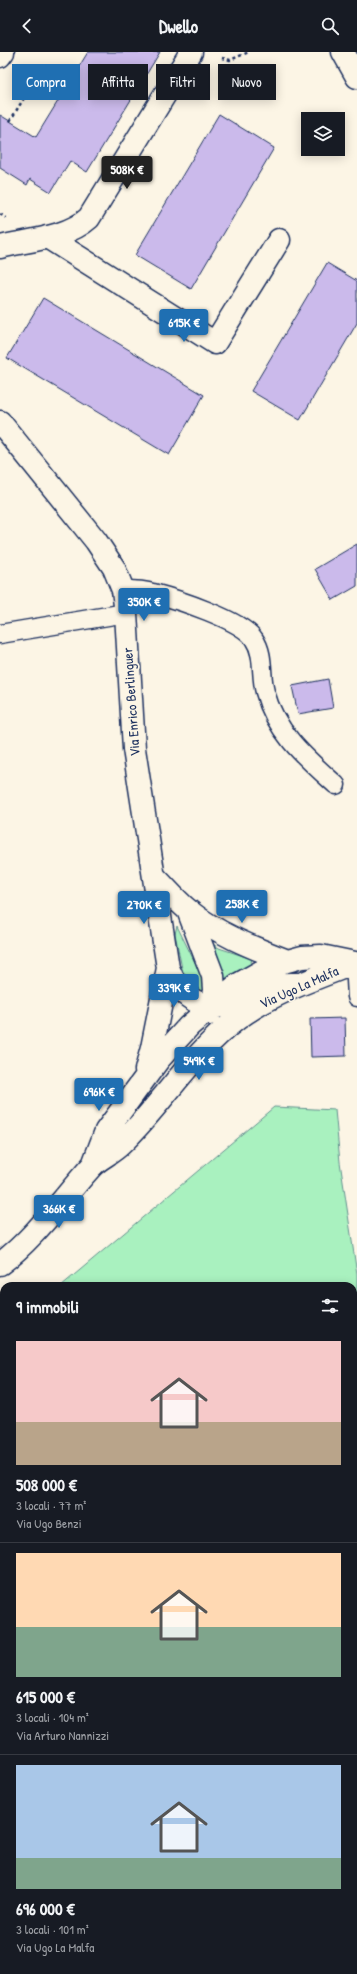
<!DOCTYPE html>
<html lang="it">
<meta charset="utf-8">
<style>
:root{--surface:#171b24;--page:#20242c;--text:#f1f3f6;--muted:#9ea1a6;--line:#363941;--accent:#1f6fb2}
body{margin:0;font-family:"Patrick Hand",sans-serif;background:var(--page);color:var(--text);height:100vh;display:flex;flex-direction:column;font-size:15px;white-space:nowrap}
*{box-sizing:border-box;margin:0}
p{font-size:13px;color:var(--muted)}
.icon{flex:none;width:22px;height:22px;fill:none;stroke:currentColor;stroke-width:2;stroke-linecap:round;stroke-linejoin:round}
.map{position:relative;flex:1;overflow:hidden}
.sheet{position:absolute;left:0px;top:1230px;width:357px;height:692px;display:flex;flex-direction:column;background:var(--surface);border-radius:12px 12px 0 0;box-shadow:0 2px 10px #0003}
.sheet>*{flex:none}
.guide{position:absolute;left:12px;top:12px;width:333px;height:36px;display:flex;gap:8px}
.controls{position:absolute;left:301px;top:60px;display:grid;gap:8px}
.controls a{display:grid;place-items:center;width:44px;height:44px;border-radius:0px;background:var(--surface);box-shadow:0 2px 10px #0003;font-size:20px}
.price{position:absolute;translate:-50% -34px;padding:0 9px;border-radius:4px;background:var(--accent);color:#fff;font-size:13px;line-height:26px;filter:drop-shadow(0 1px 2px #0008)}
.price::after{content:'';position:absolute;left:50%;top:24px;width:12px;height:9px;margin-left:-6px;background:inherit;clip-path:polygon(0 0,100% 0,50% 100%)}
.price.active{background:#222;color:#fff}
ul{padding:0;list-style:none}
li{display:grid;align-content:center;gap:8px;height:212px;padding:0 16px}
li+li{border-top:1px solid var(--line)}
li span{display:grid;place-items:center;height:124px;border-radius:0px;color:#555}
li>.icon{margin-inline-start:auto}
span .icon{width:72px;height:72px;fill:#fffc;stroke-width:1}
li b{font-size:17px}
h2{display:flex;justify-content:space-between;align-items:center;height:48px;padding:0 16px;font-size:17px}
.chip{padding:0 14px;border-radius:0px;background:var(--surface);box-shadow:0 2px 10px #0003;font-size:14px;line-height:36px}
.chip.active{background:var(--accent);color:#fff}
header{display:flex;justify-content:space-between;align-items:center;height:52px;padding:0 16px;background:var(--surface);font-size:18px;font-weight:800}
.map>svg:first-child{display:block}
</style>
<header><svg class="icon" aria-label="back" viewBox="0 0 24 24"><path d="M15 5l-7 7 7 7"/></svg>Dwello<svg class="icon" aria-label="search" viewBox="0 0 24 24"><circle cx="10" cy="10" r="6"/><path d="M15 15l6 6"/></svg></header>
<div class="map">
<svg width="357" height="1922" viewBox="0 0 357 1922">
<rect width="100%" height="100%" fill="#fcf5e5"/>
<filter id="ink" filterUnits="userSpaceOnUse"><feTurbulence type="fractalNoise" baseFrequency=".025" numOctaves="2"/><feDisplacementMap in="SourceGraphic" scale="8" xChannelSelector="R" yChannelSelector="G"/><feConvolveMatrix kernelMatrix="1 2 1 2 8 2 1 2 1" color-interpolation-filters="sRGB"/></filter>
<g filter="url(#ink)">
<path fill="#a9f1bf" stroke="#62908e" d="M177,874L202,925L204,945L184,926L175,882Z
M208,889L219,896L252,907L250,913L226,930Z
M274,1055L335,1058L340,1110L357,1222V1348L353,1349V1234H61Z
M4,1270V1746L0,1744V1271Z"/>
<path fill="#cbbaeb" stroke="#1b2f5e" d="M88,0H160L87,120L70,109L51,140L30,127L27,133L0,116V63L36,85Z
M219,62L274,96L191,237L135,203Z
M327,211L357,229V271L300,368L251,339Z
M43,246L204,343L169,403L7,306Z
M357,492V534L333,548L315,517Z
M328,627L333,656L298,662L292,634Z
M345,966L346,1004L311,1005L310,967Z"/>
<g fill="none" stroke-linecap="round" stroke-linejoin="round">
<defs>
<path id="service" d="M123,538C133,538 143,538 153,541C176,547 242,568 254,587C265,603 260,623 265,640C276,681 306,706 336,733
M0,582L126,561
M355,911L357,945"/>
<path id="minor" d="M0,4L3,0
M47,185L215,291L279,188
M0,195C29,188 67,186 89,166L191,0"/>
<path id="tertiary" d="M0,370L96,489L114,516L123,538L126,561L134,697L168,916C179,944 202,961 234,952C247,948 257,939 270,934C279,931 291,932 301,932
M155,825C166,836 176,848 188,858C216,881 251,895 285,908
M188,858L213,924L214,938L210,962
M146,1018L152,996L168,916
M93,1113L106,1079L159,1007L189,974L237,933L273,913L302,905L321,904L355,911
M0,1212C35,1186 62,1147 91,1115C99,1106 111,1102 120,1093C161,1054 191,1002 237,967C272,941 314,927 355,911"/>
<path id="secondary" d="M343,0L357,25"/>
</defs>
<use href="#service" stroke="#1b2f5e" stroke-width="21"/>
<use href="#minor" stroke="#1b2f5e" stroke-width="25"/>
<use href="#tertiary" stroke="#1b2f5e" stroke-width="25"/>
<use href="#secondary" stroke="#1b2f5e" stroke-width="25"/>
<path stroke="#1b2f5e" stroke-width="2.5" stroke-dasharray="3 3" stroke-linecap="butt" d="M222,6L230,8L249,0
M10,69L24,46
M0,162L6,166"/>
<use href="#service" stroke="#fcf5e5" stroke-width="18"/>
<use href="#minor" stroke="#fcf5e5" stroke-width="22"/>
<use href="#tertiary" stroke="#fcf5e5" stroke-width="22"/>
<use href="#secondary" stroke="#fcf5e5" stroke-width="22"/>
</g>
</g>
<g text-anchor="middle" stroke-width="3.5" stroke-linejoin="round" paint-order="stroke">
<g font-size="14" fill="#1b2f5e" stroke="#fcf5e5">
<text transform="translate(131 650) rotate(-94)" y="5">Via Enrico Berlinguer</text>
<text transform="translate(299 935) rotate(-24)" y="5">Via Ugo La Malfa</text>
</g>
</g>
</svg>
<div class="controls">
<a><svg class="icon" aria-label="layers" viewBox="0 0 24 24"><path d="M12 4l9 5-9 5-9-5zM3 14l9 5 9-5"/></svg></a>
</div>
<b class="price active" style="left:127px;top:138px">508K €</b>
<b class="price" style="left:184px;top:291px">615K €</b>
<b class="price" style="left:144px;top:570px">350K €</b>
<b class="price" style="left:242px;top:872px">258K €</b>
<b class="price" style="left:144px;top:873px">270K €</b>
<b class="price" style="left:174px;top:956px">339K €</b>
<b class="price" style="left:199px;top:1029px">549K €</b>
<b class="price" style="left:99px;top:1060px">696K €</b>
<b class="price" style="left:59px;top:1177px">366K €</b>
<div class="guide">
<a class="chip active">Compra</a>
<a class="chip">Affitta</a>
<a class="chip">Filtri</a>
<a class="chip">Nuovo</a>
</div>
<section class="sheet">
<h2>9 immobili<svg class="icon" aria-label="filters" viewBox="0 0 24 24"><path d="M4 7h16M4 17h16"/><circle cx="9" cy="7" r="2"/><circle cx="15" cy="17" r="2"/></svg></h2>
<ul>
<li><span style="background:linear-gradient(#f6c9c9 65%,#b9a48a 0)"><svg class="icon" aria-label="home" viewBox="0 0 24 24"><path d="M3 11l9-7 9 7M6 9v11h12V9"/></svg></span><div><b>508 000 €</b><p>3 locali · 77 m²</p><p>Via Ugo Benzi</p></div></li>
<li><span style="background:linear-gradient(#ffd9b3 60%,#7fa58c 0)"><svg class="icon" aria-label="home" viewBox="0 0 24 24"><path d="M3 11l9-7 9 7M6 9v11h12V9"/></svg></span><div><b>615 000 €</b><p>3 locali · 104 m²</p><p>Via Arturo Nannizzi</p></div></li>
<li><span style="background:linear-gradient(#a9c7e8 75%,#7fa58c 0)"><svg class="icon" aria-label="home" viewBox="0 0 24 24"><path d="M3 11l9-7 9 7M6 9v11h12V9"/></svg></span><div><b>696 000 €</b><p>3 locali · 101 m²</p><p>Via Ugo La Malfa</p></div></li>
</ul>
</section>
</div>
